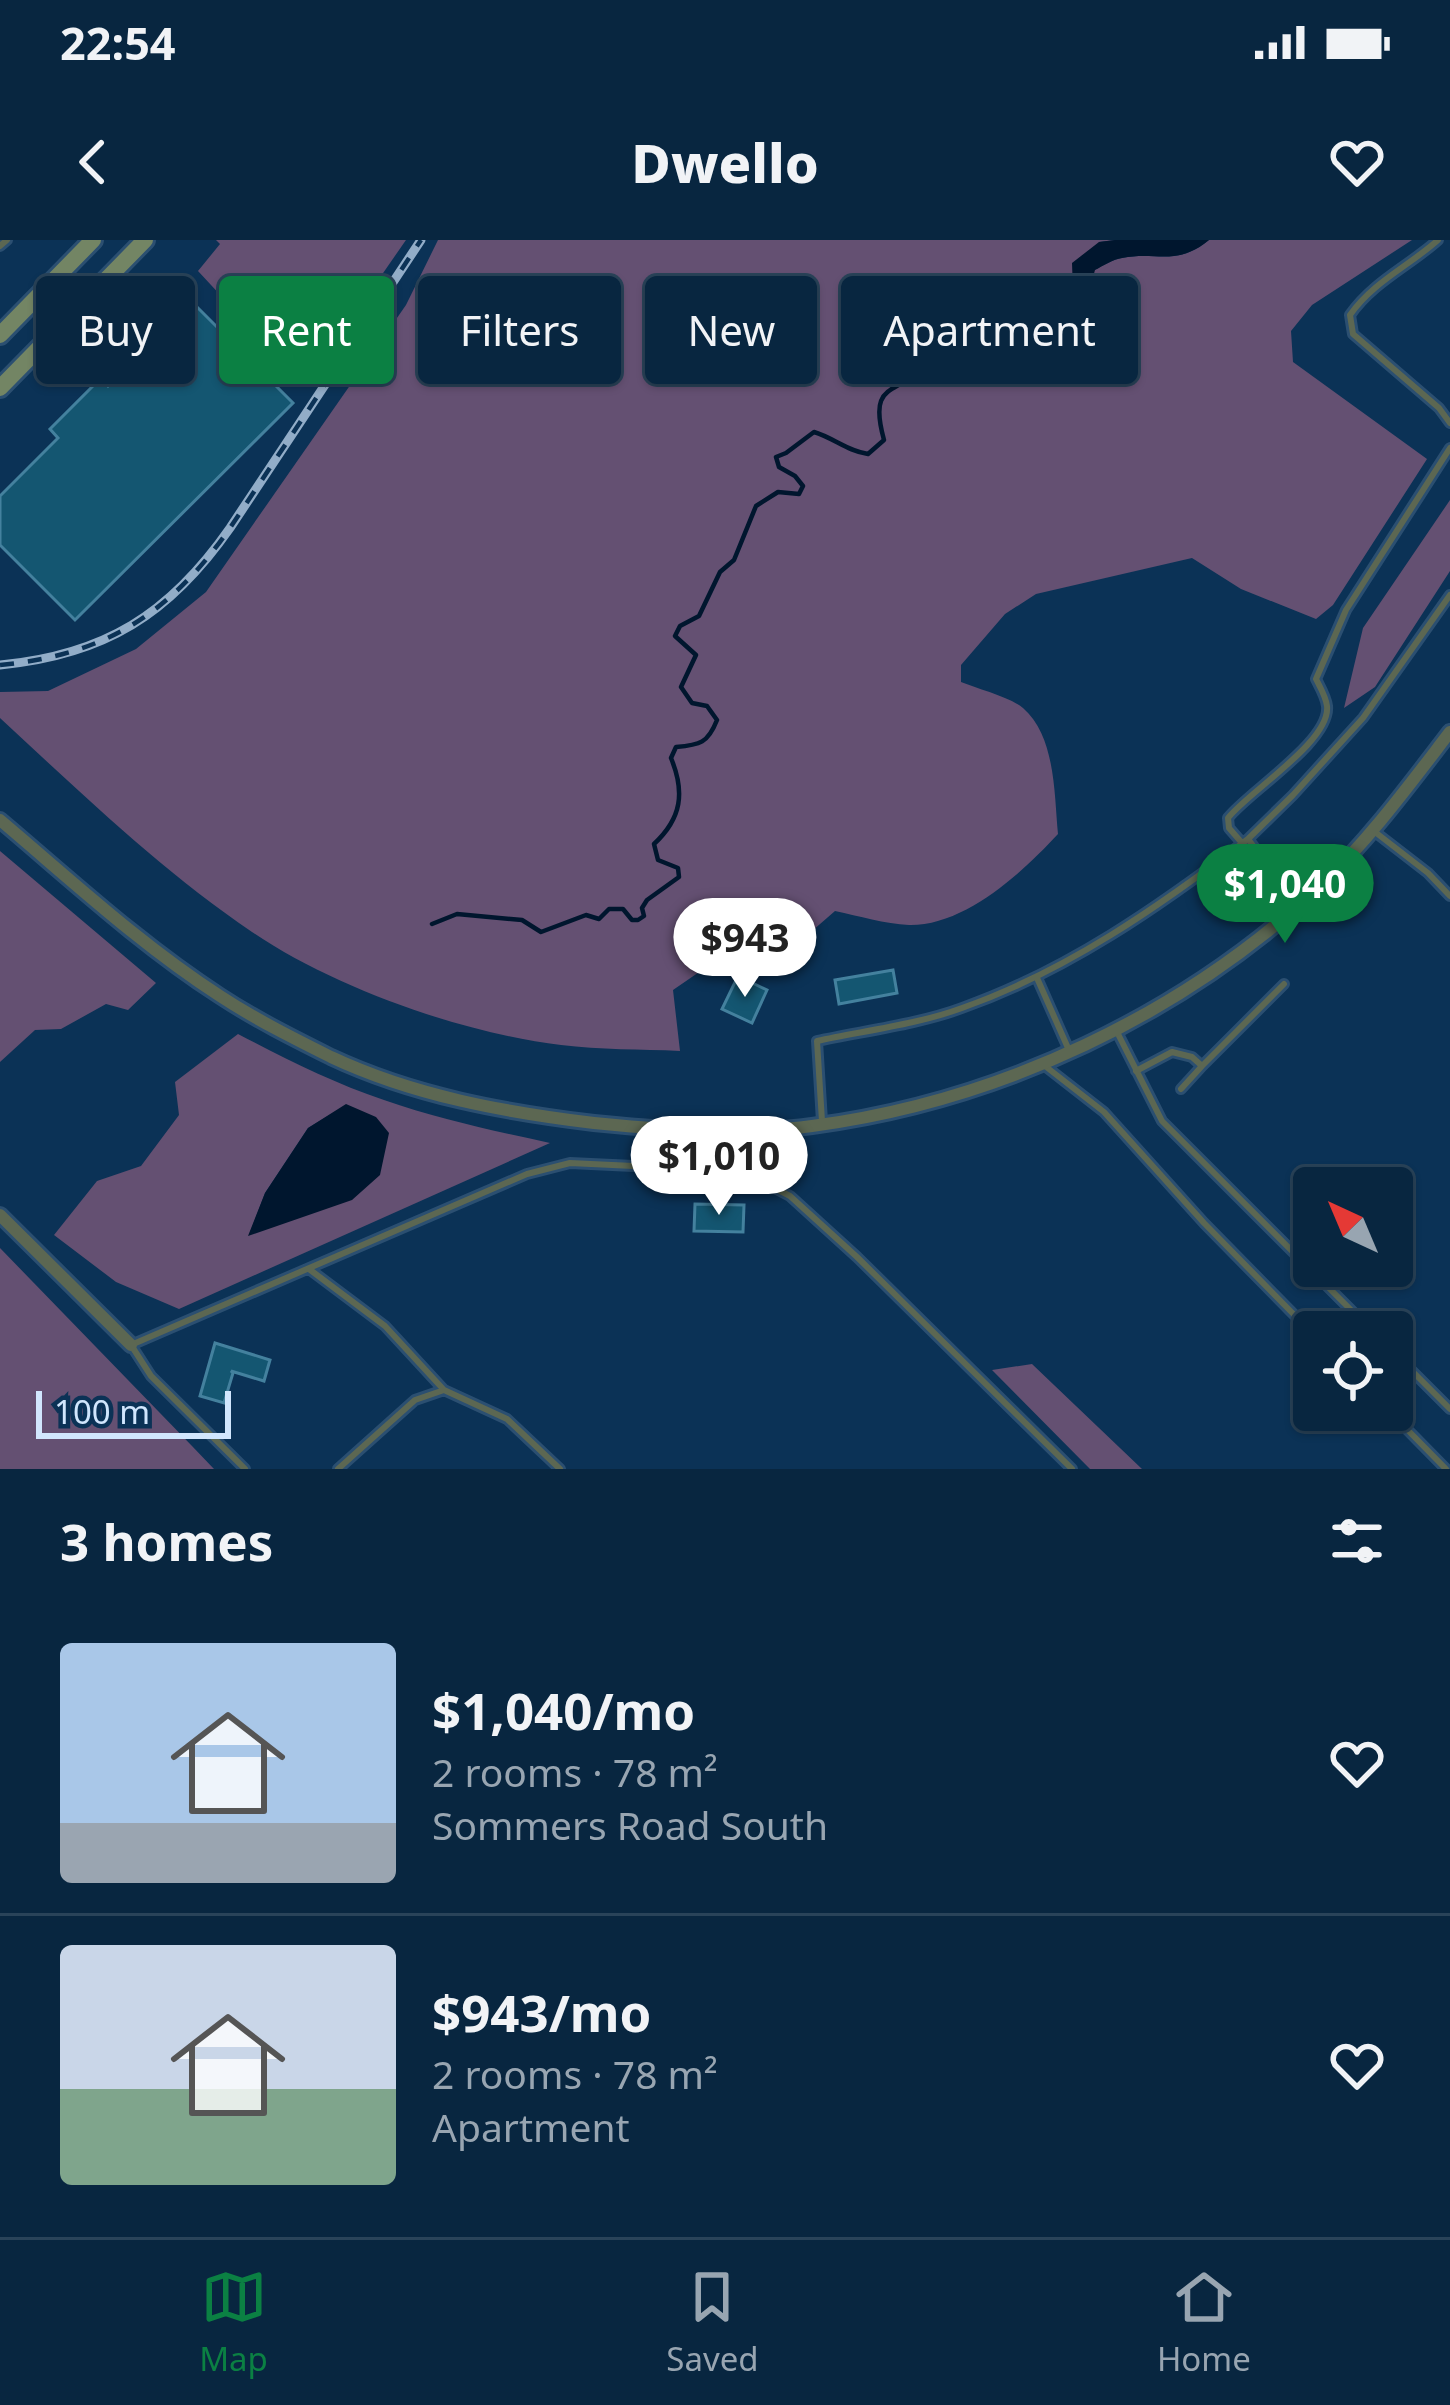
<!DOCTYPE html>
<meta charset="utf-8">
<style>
:root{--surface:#082640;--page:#112e47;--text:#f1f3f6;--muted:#98a5b1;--line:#294359;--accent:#0b8043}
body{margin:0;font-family:"Noto Sans",sans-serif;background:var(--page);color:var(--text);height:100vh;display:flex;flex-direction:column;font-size:45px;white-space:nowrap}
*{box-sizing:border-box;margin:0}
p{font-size:39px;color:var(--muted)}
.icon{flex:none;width:66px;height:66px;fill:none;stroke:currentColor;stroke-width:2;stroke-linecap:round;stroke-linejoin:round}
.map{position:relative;height:1229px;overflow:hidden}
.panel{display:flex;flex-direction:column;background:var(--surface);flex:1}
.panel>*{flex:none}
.hud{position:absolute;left:36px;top:36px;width:1380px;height:108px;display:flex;gap:24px}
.needle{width:78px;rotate:316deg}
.buttons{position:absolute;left:1293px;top:927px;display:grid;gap:24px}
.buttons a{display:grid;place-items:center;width:120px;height:120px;border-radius:12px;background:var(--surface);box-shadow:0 3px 9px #0004,0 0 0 3px var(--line);font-size:60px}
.scale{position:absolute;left:36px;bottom:30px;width:195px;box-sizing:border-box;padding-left:12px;border:6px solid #d1e6fd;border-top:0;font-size:33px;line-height:42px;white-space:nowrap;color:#d1e6fd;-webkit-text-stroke:9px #0b3256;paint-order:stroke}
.price{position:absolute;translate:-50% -102px;padding:0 27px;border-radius:42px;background:#fff;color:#222;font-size:39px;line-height:78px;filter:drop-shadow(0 3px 6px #0008)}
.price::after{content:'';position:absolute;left:50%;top:72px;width:36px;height:27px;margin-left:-18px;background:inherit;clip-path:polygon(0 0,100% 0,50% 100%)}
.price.selected{background:var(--accent);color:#fff}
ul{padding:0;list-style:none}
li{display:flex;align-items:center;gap:36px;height:300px;padding:0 60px}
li+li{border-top:3px solid var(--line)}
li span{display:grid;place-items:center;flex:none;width:336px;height:240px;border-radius:12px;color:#555}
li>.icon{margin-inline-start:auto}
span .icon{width:144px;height:144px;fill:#fffc;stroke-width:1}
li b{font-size:51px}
h2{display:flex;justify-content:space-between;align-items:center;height:144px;padding:0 60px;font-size:51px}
.pill{padding:0 42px;border-radius:12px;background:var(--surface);box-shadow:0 3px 9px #0004,0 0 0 3px var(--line);font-size:42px;line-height:108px}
.pill.selected{background:var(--accent);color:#fff}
.status{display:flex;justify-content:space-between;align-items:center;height:84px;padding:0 60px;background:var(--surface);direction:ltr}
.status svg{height:33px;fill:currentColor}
header{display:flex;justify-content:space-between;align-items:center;height:156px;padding:0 60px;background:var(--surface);font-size:54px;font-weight:800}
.menu{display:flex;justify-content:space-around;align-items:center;height:168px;border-top:3px solid var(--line);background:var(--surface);font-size:33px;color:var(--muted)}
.menu a{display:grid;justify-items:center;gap:6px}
.menu .selected{color:var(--accent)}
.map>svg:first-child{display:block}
</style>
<div class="status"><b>22:54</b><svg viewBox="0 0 49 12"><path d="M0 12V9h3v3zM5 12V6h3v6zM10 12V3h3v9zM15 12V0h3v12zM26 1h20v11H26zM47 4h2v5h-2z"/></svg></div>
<header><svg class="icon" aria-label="back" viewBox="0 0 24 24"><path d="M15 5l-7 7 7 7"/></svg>Dwello<svg class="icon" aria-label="heart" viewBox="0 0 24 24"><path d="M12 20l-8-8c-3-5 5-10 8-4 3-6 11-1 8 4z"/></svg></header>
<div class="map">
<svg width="1450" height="1229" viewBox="0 0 1450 1229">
<rect width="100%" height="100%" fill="#0b3256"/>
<path fill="#645072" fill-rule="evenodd" d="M216,0H406L347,85L299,140L198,31L220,4Z
M438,0H1115L1099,2L1090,48L1094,30C1103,26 1113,19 1122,18C1157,11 1176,27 1209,0H1412L1312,65L1291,91L1293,122L1427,219L1333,365L1316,379L1241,349L1192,318L1036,354L1005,374L961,425V442C978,449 1010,457 1023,468C1056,497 1054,554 1058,594C1023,632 965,686 909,685C885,684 859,676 835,671L812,691L740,704L673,750L680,811C641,809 600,810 561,805C462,793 334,748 252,692C161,630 81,553 0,478V452L48,451L136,409L206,352L406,65Z
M1450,260V331L1375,447L1344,468L1363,388Z
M0,611L156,743L128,770L106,764L61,789L35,790L0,822Z
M238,794C286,819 333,843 384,860C439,879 494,891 550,903L179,1069L116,1042L54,995L97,941L141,926L179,875L175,842ZM346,865L249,995L265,953L308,888Z
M0,1008L192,1206L214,1229H0Z
M1032,1124L1142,1229H1090L992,1130Z"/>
<path fill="#00162e" d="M1115,0H1209C1176,27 1157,11 1122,18C1113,19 1103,26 1095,30L1090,48L1094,79H1074L1072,23L1099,2Z
M346,864L376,877L389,893L380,935L352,960L248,996L265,953L308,888Z"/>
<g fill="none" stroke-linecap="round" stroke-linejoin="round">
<path stroke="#00162e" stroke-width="4.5" d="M432,684L457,674L522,680L541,692L586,675L599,679L609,669H623L632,680H638L644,676L642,668L647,660L679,637L678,628L658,620L654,604C682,578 685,552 671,518L676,507C700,505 708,503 717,480L707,466L692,463L681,447L696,415L675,396L680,386L699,376L720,332L734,320L756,266L778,252L799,254L803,246L795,236L779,227L776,217L786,213L814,192C834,198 847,211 868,214L884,200C867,138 899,158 925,123L963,118L1001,75L995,52L1018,42L1062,64L1079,67"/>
</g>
<path fill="#145671" stroke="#44819e" stroke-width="3" d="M192,62L293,163L75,380L0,305V256L58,198L50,189L101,138L108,146Z
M893,730L897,753L839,764L835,740Z
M738,736L767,750L752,783L722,769Z
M695,964L744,965L743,992L694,991Z
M215,1103L270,1120L264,1141L231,1131L233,1133L224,1163L200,1156Z"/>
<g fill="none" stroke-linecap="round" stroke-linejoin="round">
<defs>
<path id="lane" d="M1438,0C1409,26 1373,42 1350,75L1353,94L1439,168L1450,183
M0,6L7,0
M1375,592L1428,633L1450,656
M1242,603L1229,588L1228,578C1248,552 1331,501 1327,466C1326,457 1320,447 1316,439L1346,370L1450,208
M1296,662L1248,599L1293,555L1363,478L1450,355
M1037,738L1068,808
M1117,792L1162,881L1373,1092
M1045,826L1104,872L1204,983L1314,1095
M1136,831L1172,812L1192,817L1202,826L1284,744
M1181,849L1202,826
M822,881L817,801C863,791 919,784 962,768C1067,731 1160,666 1248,599
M309,1029L385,1086L444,1150
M1392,1111L1450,1169
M1388,1170L1446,1229
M245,1229L151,1136L131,1105L527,934L570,923L718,930L744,933L765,943L790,956L857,1017L1072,1229
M338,1229L415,1160L444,1150L507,1179L560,1229"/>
<path id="street" d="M0,580C71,640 141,705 220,756C255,779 293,798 331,817C414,856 504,872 594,883C662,890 745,895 812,886C1000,861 1183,775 1321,645C1369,600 1410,544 1450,492
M0,975L131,1105"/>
<path id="secondary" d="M0,95L93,0
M0,148L145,0"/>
</defs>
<use href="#lane" stroke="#2b4f71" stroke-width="12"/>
<use href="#street" stroke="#2b4f71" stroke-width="18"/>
<use href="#secondary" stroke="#2b4f71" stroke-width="22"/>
<use href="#lane" stroke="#5c6752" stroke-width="6"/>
<use href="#street" stroke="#5c6752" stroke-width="12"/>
<use href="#secondary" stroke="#738564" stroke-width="16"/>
<defs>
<path id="rail" d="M0,425C105,415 170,374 230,288L421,0"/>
</defs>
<use href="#rail" stroke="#92adc8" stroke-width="9"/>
<use href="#rail" stroke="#0b3256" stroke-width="4.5" stroke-dasharray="14" stroke-linecap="butt"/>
</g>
</svg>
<div class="buttons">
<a><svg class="needle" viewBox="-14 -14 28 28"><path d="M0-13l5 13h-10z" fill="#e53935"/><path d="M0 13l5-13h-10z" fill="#98a5b1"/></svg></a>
<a><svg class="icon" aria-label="locate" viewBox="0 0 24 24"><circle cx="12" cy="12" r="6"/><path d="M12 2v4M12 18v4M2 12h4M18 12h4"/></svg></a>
</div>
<div class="scale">100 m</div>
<b class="price selected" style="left:1285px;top:706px">$1,040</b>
<b class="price" style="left:745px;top:760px">$943</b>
<b class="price" style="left:719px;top:978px">$1,010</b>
<div class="hud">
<a class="pill">Buy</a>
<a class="pill selected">Rent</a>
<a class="pill">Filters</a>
<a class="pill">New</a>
<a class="pill">Apartment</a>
</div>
</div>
<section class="panel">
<h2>3 homes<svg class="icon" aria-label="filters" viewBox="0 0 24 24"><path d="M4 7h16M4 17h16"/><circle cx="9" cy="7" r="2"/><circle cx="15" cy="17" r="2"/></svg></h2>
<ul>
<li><span style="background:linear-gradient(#a9c7e8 75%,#9aa5b1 0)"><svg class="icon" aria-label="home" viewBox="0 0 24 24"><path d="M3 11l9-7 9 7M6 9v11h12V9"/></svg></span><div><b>$1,040/mo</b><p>2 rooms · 78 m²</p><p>Sommers Road South</p></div><svg class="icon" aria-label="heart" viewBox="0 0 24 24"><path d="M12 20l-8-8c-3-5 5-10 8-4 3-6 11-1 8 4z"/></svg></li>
<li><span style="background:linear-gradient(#c9d6e8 60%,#7fa58c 0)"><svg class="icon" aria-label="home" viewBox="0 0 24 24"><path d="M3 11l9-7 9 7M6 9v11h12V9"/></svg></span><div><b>$943/mo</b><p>2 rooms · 78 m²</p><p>Apartment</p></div><svg class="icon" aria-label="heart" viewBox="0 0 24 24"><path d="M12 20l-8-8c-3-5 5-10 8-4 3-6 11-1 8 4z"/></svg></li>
</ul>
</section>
<nav class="menu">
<a class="selected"><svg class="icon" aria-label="map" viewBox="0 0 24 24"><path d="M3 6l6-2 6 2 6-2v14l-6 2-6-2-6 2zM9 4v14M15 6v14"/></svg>Map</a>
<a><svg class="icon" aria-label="saved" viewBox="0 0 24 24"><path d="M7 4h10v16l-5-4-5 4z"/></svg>Saved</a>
<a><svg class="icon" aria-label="home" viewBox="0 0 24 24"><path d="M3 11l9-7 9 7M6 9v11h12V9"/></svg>Home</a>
</nav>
